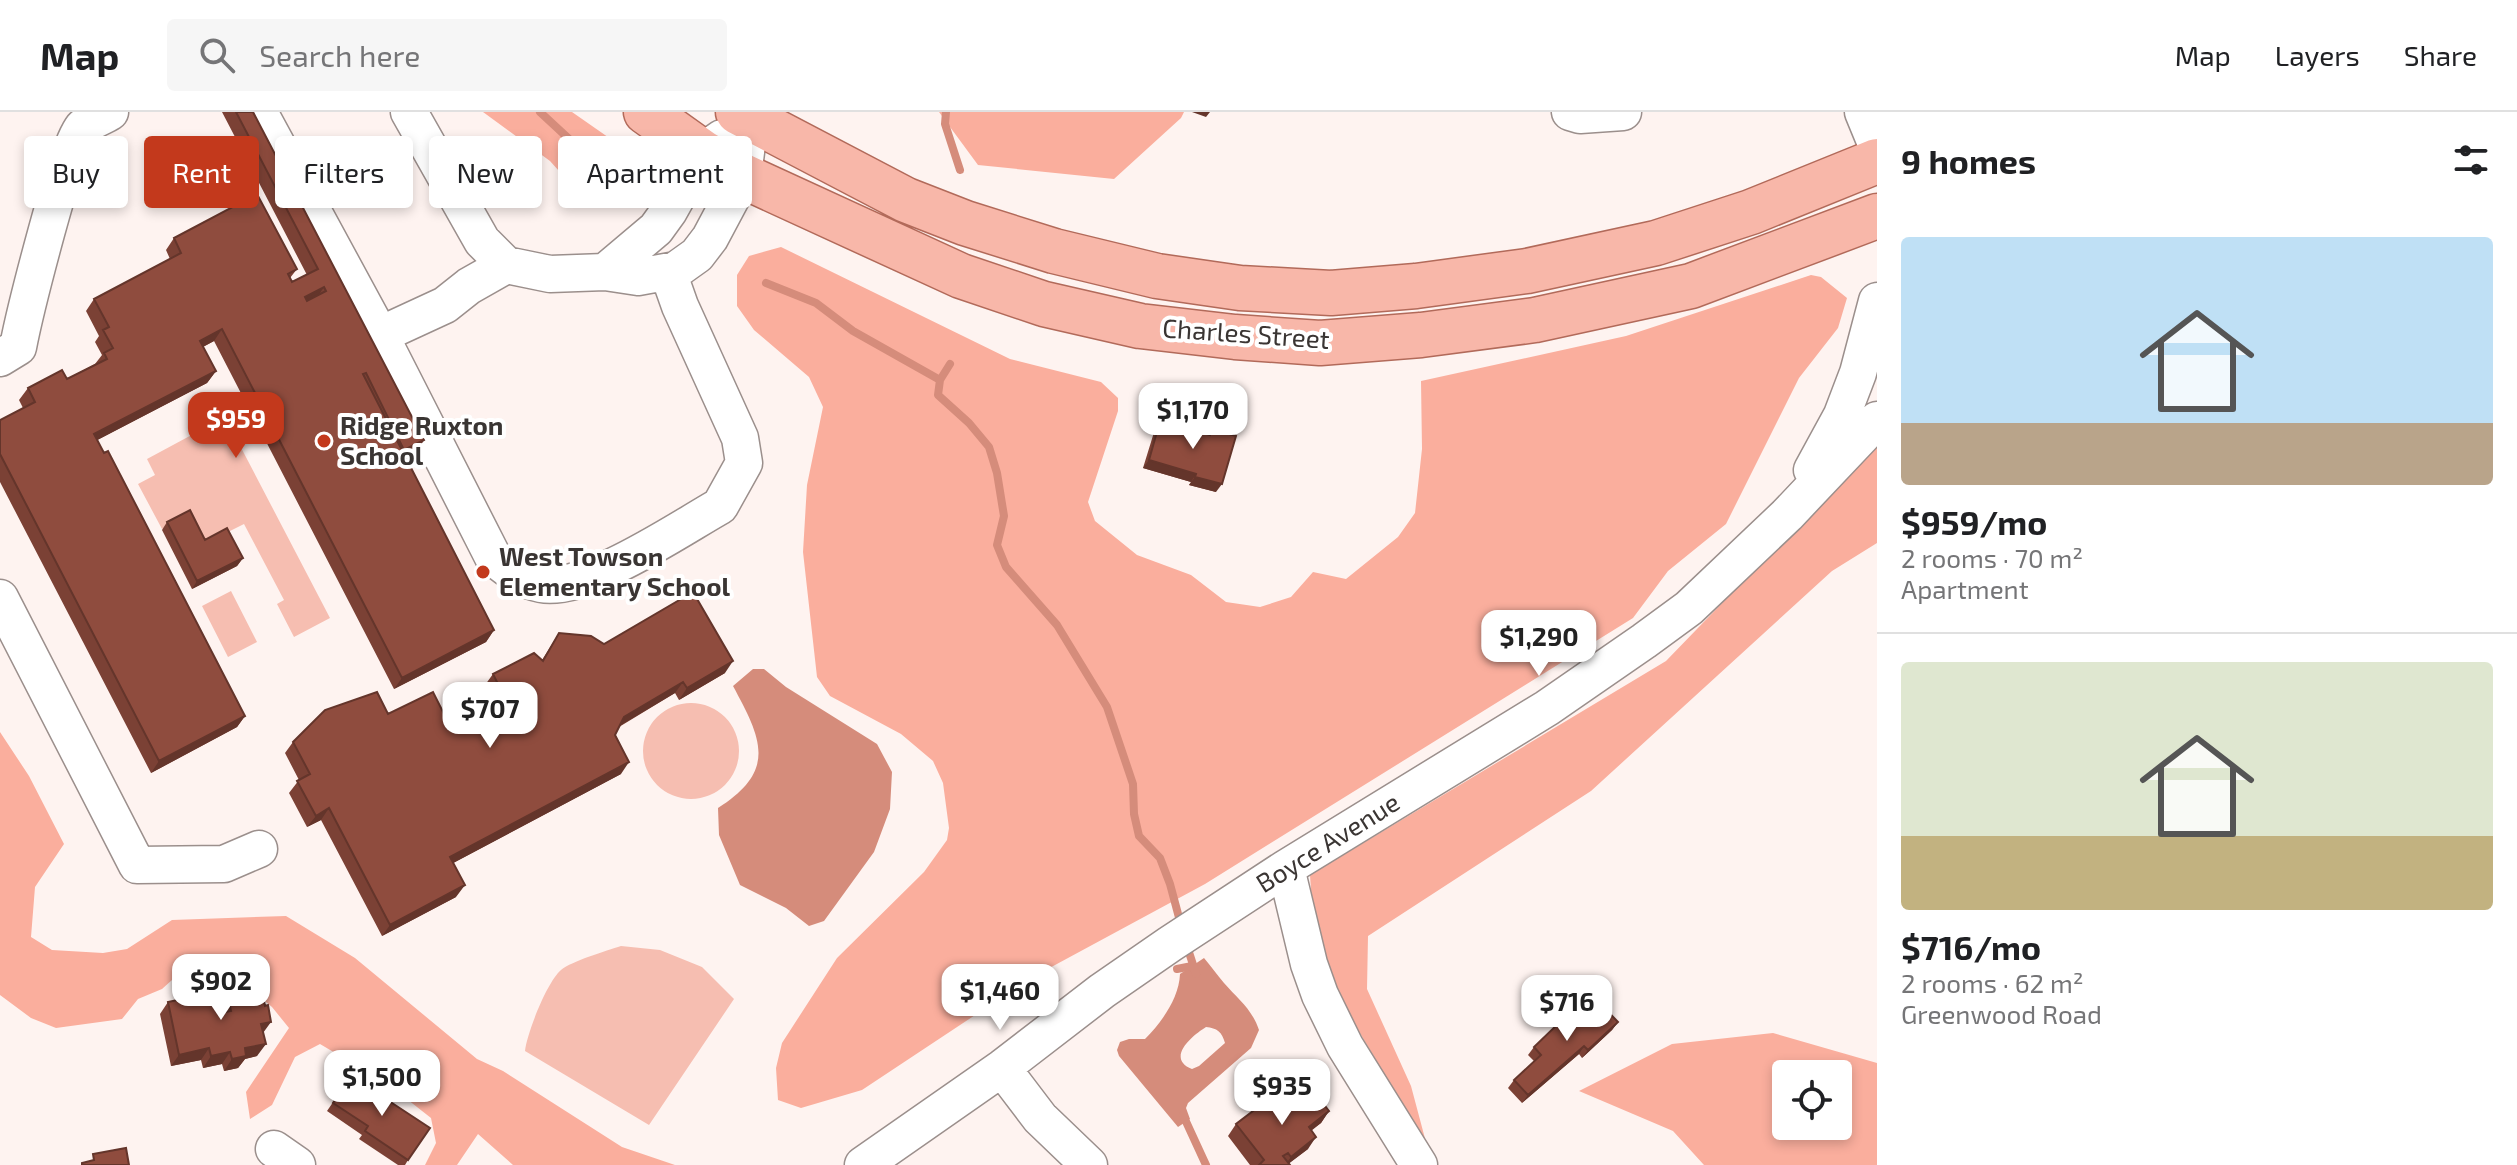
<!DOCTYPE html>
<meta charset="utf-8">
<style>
:root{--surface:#fff;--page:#f6f6f6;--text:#202124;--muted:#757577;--line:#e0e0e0;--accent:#c3391c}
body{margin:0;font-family:"Exo 2",sans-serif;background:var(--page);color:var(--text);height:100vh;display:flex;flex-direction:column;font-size:30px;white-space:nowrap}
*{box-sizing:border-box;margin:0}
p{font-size:26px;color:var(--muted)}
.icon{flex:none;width:44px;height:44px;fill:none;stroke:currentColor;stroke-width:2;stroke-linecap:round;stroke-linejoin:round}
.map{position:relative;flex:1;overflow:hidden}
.sheet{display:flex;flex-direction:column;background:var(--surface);width:640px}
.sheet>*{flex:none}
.hud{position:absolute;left:24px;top:24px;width:760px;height:72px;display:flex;gap:16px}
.controls{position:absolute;left:1772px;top:948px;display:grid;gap:16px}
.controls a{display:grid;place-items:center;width:80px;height:80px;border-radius:8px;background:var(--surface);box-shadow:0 4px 12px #0003;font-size:40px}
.price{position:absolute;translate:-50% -68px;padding:0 18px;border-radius:16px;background:#fff;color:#222;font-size:26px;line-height:52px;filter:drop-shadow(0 2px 4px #0008)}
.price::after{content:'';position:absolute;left:50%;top:48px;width:24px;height:18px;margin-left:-12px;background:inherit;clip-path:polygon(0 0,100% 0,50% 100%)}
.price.current{background:var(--accent);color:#fff}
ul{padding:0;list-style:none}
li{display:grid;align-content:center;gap:16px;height:424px;padding:0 24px}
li+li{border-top:2px solid var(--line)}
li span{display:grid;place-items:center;height:248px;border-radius:8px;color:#555}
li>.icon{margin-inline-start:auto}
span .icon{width:144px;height:144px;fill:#fffc;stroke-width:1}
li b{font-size:34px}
h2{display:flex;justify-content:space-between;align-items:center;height:96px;padding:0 24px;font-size:34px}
.chip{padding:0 28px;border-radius:8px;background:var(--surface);box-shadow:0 4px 12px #0003;font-size:28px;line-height:72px}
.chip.current{background:var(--accent);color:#fff}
header{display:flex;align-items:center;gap:48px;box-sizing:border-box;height:112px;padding:0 40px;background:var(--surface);border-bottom:2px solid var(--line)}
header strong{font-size:38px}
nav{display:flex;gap:44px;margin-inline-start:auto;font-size:28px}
.search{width:560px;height:72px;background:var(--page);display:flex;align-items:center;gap:20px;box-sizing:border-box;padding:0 28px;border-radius:8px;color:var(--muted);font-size:30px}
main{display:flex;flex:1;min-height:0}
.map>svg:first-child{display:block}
</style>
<header>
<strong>Map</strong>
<div class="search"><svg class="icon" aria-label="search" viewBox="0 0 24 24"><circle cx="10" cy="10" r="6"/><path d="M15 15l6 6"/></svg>Search here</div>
<nav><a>Map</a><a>Layers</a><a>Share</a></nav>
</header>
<main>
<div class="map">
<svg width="1877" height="1053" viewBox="0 0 1877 1053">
<rect width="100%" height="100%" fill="#fef3f0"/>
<path fill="#f6beb1" d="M225,305L330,506L294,525L277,492L284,488L244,412L202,433L186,404L162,417L138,372L155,363L147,347Z
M231,479L257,530L228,545L202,494Z
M643 639a48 48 0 1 1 96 0a48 48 0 1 1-96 0Z
M621,834L660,838L702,855L734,887L649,1013L525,939C527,921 547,870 561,858C572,849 606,839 621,834Z"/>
<path fill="#faae9d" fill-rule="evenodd" d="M483,0H572L638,46L647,66L630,95L601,91L577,79L550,49Z
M939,0H1184L1181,6L1114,67L978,53Z
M781,135L1010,247L1101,270L1118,286V299L1088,390L1095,409L1137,443L1191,463L1226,490L1260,495L1291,485L1313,460L1346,467L1398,425L1415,401L1422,337L1421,269L1626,224L1811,163L1821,165L1847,186L1838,216L1799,266L1726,412L1668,459L1633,506L1205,772L1031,866L862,978L801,996L778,988L776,956L782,931L837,846L924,760L947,728L949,716L943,671L933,649L901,622L830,584L817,565L803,440L807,373L823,295L809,265L754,218L737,194V163L749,144Z
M1877,331V431L1832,459L1591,679L1368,824L1367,877L1411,974L1427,1034L1342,891L1314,822L1310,763L1666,549Z
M0,620L29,664L64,732L35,775L31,825L52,838L103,841L127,837L172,808L286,804L355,846L477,947L503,959L622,1035L675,1053H513L478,1022L457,1053H425L436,1031L431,1006L389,973L320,932L295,945L272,993L250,1007L246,980L289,916L272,895L231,861L207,852L182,859L162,877L138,887L122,907L56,916L31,906L0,883Z
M1773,921L1877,951V1053H1704L1673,1019L1579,979L1672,932ZM1786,962H1838V1014H1786Z"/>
<path fill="#d58c7b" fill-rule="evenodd" d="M753,557H764L786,575L877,632L892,660L890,697L874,740L824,809L809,814L786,796L740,773L719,723L718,696C778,658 761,626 733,574Z
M1204,846C1211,854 1217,863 1224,871C1238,887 1252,897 1259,918L1251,936L1188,991L1186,996L1190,1007L1178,1015L1119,944L1117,938L1120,930L1129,927H1145C1162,910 1179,886 1180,862ZM1206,915C1217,916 1222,920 1225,931L1199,954L1192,957C1165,946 1193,923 1206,915Z"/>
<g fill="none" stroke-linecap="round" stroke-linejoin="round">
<path stroke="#d58c7b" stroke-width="8" d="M540,0L609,64
M946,0L945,12L960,58
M766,171L816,191L853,219L940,268
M950,252L940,268L938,283L969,311L989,335L997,361L1004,404L997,433L1006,455L1057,513L1107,595L1133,672L1134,702L1139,724L1160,746L1170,772L1181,813
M1187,834L1196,862
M1177,857L1192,854
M1183,1003L1206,1053"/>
<defs>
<path id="minor" d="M259,0L380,223L493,445C509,458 521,468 541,472C586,481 679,417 720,394L744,351L740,326L680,194L668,160
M409,0L482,129L506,153L550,162L605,160L638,165L676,158L697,143L710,126L743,64L751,0
M1570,0L1580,3L1623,0
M1863,0L1877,34
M605,160L656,117L669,99L702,40L722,26
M380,223L445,193L469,174L506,153
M0,246L18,235C24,204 67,29 83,15C90,9 102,5 110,0
M1812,358L1842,303L1858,261L1877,189
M0,486L137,753L224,752L259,737
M1286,756L1309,852L1320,883L1345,934L1419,1053
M1002,956L1040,1006L1089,1053
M274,1037L297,1053
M863,1053L1002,956L1102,879L1170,832L1286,756L1547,596L1644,529L1689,496L1787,403L1877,308"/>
<path id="major" d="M646,0L702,40L743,64L961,164L1044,192L1140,214L1235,225L1320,231L1421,223L1535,208L1691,174L1877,104
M738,0L906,88L965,111L1054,139L1157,164L1240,176L1331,181L1416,174L1527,159L1656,131L1751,100L1877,49"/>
</defs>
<use href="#minor" stroke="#9b8f8c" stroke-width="39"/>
<use href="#major" stroke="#b26a5a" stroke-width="47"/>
<use href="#minor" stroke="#fff" stroke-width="36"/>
<use href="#major" stroke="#f8b7a9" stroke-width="44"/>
</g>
<path fill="#7b4135" d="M222,0H253L424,328L416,340L405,345L494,518L486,530L394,577L214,229L203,235L216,259L207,271L97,328L245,604L237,615L151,661L0,370V308L23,296L19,288L28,276L67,267L95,252L102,243L95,230L99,224L86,199L94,187L170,147L166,138L174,126L297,157L290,166L292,170L307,163Z
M1160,309L1179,315L1184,309L1192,318L1208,323L1212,317L1216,380L1189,373L1191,370L1143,356L1155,317Z
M167,410L243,446L237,454L192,477L162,418Z
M559,521L725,561L679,588L675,581L619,615L615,623L621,662L453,751L456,785L382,824L321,708L307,715L289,681L299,668L285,641L293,630L388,602H444L488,580L485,573L493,562L542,548Z
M226,877L263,921L257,944L245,947L238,956L224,959L222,952L203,956L201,948L171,954L160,902L168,890L220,901L218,889Z
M1618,910L1612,918L1582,946L1579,942L1522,991L1508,976L1514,968L1534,949L1528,943L1534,935L1565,912Z
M351,964L408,1048L405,1053H398L359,1027L362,1023L327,999Z
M1329,999L1321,1011L1311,1018L1308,1037L1289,1051L1290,1053H1250L1228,1024L1236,1012Z"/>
<path fill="#64352b" d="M1192,0H1210L1206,5Z
M324,175L316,187L296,197L305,185Z
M222,217L214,229L191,241L200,229Z
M216,259L207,271L86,334L94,322Z
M424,328L416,340L396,350L404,338Z
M1149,348L1196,362L1191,370L1143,356Z
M1195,365L1222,372L1216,380L1189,373Z
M243,446L237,454L192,477L197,469Z
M494,518L486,530L394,577L402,566Z
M733,549L725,561L679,588L687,576Z
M683,570L675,581L616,616L624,605Z
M245,604L237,615L151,661L159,649Z
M629,650L621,662L442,757L450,745Z
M329,696L321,708L307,715L316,704Z
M465,773L456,785L382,824L390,813Z
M271,910L263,921L261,912Z
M1618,910L1612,918L1582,946L1588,938Z
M266,932L257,944L245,947L238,956L224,959L232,947L245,936Z
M1584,934L1579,942L1522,991L1528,983Z
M209,936L201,948L171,954L179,943Z
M230,940L222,952L203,956L211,944Z
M1329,999L1321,1011L1301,1027L1309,1015Z
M1316,1025L1308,1037L1287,1053H1285L1291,1045Z"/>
<path fill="#8f4c3e" stroke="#64352b" stroke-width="2" fill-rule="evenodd" d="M236,0H253L424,328L404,338L366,261L363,262L494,518L402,566L222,217L200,229L216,259L94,322L104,341L108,339L245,604L159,649L0,342V308L35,290L28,276L62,258L67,267L107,247L104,241L113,236L103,218L109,215L94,187L181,141L174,126L257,82L297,157L288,162L292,170L318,157ZM324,175L326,179L307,189L305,185Z
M1160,309L1182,316L1184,309L1194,312L1192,318L1210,323L1212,317L1236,324L1222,372L1195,365L1196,362L1149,348Z
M190,398L205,428L227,416L243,446L197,469L167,410Z
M693,480L733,549L687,576L683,570L624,605L615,623L629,650L450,745L465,773L390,813L329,696L316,704L297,669L310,662L293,630L325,598L377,580L388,602L433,580L444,602L499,574L493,562L534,541L543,549L559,521L591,524L604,532Z
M260,870L265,894L268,893L271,910L261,912L266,932L245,936L246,944L232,947L230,940L211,944L209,936L179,943L168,890L215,880L219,901L231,899L226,877Z
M1594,885L1618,910L1588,938L1584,934L1528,983L1514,968L1541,943L1534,935L1562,908L1565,912Z
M351,964L430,1016L408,1048L365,1019L368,1014L333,991Z
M1312,977L1329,999L1309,1015L1316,1025L1291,1045L1288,1041L1283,1044L1290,1053H1259L1264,1048L1236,1012L1278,980L1289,994Z
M126,1036L129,1053H82V1051L94,1048L93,1042Z"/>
<g fill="#c3391c" stroke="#fff" stroke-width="3">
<circle cx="324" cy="329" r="8"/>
<circle cx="483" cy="460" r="8"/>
</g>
<g text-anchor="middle" stroke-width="8" stroke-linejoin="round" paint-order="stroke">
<g font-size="26" fill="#3a3533" stroke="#fff">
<text transform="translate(1246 222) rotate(4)" y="9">Charles Street</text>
<text transform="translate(1328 731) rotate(-32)" y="9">Boyce Avenue</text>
</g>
<g font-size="26" font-weight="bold" fill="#3a3533" stroke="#fff" text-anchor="start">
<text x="340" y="323">Ridge Ruxton<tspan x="340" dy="30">School</tspan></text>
<text x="499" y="454">West Towson<tspan x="499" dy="30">Elementary School</tspan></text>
</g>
</g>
</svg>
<div class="controls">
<a><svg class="icon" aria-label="locate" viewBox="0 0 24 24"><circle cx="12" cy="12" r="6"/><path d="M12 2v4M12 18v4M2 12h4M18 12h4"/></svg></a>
</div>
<b class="price" style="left:1193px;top:339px">$1,170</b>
<b class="price current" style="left:236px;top:348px">$959</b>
<b class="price" style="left:1539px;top:566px">$1,290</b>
<b class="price" style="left:490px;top:638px">$707</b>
<b class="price" style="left:221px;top:910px">$902</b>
<b class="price" style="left:1000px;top:920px">$1,460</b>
<b class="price" style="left:1567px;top:931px">$716</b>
<b class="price" style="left:382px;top:1006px">$1,500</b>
<b class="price" style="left:1282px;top:1015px">$935</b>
<div class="hud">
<a class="chip">Buy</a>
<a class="chip current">Rent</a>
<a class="chip">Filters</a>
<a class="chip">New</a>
<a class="chip">Apartment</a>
</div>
</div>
<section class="sheet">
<h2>9 homes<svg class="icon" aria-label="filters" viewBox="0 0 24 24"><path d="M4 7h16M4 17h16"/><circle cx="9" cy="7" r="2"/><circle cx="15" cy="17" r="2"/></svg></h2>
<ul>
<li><span style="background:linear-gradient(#bfe0f5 75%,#b9a48a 0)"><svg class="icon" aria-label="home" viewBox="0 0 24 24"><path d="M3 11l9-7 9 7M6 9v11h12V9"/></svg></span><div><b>$959/mo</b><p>2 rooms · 70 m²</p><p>Apartment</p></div></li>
<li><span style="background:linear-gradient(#dfe7d0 70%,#c2b280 0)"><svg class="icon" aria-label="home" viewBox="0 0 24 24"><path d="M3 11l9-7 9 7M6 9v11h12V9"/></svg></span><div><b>$716/mo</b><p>2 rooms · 62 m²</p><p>Greenwood Road</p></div></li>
</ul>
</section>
</main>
